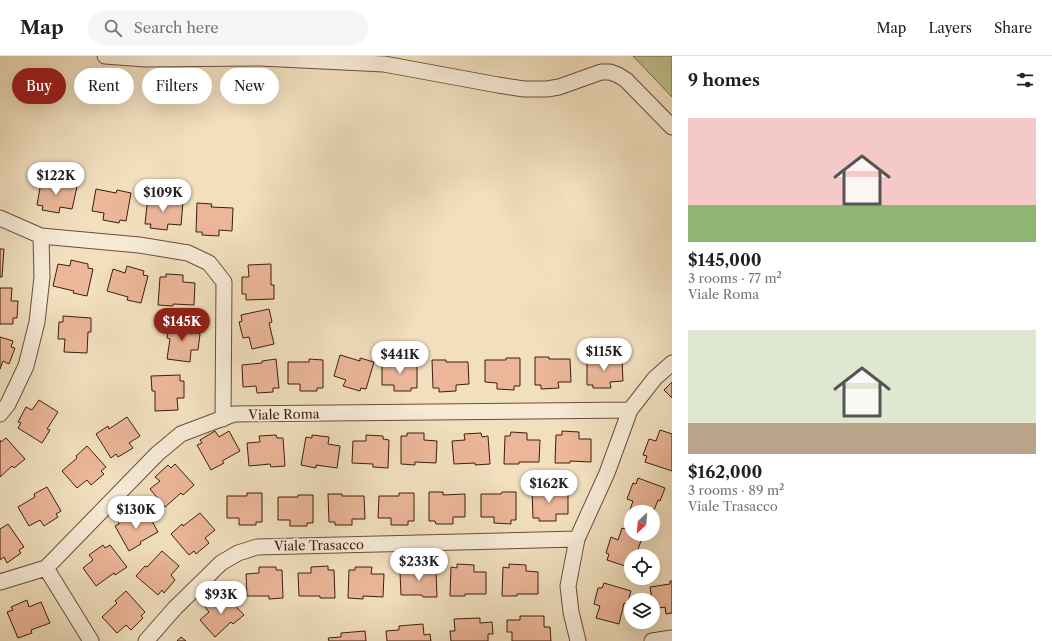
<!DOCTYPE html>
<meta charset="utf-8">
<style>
:root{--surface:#fff;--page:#f6f6f6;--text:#202124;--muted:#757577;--line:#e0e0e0;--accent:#8f2418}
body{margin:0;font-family:"Libre Caslon Text",serif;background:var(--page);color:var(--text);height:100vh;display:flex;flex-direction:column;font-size:15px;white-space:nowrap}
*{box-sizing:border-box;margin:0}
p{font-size:13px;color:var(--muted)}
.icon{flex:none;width:22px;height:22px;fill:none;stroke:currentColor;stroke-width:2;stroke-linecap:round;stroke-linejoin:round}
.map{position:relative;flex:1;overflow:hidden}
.sheet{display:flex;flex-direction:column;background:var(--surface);width:380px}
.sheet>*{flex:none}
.guide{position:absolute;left:12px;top:12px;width:380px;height:36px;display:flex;gap:8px}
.needle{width:26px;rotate:206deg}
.buttons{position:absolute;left:624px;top:449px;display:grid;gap:8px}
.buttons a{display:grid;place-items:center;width:36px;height:36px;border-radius:50%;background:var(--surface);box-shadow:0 4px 16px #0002;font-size:20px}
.price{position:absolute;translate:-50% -34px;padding:0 9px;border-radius:14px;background:#fff;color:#222;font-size:13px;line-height:26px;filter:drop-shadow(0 1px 2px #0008)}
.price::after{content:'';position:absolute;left:50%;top:24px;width:12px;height:9px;margin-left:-6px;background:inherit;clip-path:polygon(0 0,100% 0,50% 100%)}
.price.current{background:var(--accent);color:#fff}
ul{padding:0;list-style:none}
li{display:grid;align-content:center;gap:8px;height:212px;padding:0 16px}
li span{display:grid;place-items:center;height:124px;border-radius:0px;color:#555}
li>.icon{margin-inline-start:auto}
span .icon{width:72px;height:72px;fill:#fffc;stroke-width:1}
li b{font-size:17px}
h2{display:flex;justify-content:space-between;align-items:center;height:48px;padding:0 16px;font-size:17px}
.tag{padding:0 14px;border-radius:18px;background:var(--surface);box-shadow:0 4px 16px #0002;font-size:14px;line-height:36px}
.tag.current{background:var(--accent);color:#fff}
header{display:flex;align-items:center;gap:24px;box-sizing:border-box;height:56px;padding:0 20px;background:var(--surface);border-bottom:1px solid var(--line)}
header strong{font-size:19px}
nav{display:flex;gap:22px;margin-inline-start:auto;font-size:14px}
.search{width:280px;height:36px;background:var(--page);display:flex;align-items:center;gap:10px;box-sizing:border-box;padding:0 14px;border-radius:22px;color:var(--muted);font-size:15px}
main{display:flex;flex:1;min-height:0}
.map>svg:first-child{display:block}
</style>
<header>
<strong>Map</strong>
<div class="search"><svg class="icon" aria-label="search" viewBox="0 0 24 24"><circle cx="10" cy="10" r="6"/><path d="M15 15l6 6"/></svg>Search here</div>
<nav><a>Map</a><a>Layers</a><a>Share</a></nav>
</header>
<main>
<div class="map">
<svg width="672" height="585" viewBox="0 0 672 585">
<rect width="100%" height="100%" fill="#f1dfbe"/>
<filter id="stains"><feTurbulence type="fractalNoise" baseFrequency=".005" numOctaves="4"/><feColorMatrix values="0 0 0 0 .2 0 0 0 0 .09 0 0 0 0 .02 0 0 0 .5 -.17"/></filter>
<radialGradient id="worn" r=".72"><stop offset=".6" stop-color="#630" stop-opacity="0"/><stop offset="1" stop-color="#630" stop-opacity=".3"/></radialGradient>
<path fill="#c0c08d" stroke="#806e4e" d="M633,0H672V41Z"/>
<path fill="#ebb699" stroke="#3f1d0e" d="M42,121L56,124L55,127L77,131L72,153L60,151L59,157L42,154L43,150L37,149Z
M96,133L116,137L117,134L131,137L126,165L120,164L119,167L103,164L104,157L92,155Z
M148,140L162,142L161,144L183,146L181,169L168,168L167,174L150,172L151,168H145Z
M197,147L212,148L211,151L233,152L232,175L219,174V180L202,179V176H196Z
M0,193H4L2,221H0Z
M71,204L88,208V212L93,213L87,240L73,237L74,235L53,230L58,208L70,210Z
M271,208V229H274V243L246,244V238H242V221H249L248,209Z
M127,210L144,215L143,219L148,220L141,247L127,244L128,241L107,235L113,213L125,217Z
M166,218L183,219V226L195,227L194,249L173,248V250L158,249L160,221H166Z
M0,232H12L11,245H18L17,262H13V268H0Z
M269,253L272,266L269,267L274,288L252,293L249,281L243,282L239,266L242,265L241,259Z
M63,260L91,262V276H88L87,297L64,296L65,283H58L59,266H63Z
M169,268L197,272V277L200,278L198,294H191L190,306L167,303L170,283L167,282Z
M0,281L13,285L11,291L15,292L9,308L3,305L0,313Z
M340,299L360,305V302L374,306L366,333L361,332L360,335L343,330L346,324L334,320Z
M601,300V303H622L623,325L610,326L611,332H593V329H587V301Z
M535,301H549V303H570L571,326H558L559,332L541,333V329H535Z
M506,302H520V330H514V334L497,333V327L485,326V304H506Z
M276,303L279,332H273V336L257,337L256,330L243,331L242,309L262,307V305Z
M309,303L323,304V332H317V335H300V328H288V306H309Z
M417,303V332H411V335H394V329H382V306H402V304Z
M432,304H446V306H468L469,328L456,329V335L439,336V332H433Z
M180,319V325H184V342H177L178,354L155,355V335H152L151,320Z
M672,326V342L664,334Z
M39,344L58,356L47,373L50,374L42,387L18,372L21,367L18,366L26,351L32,354Z
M127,361L140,380L129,387L133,392L118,401L116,398L111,402L96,378L108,370L109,373Z
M660,374L672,378V415L645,406L647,400L643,399L649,383L656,385Z
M215,375L219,381L229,375L240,395L222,405L224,407L211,414L197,389L202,387L200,384Z
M562,375L579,376V383H591V406L570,405V407H555L556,379H562Z
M511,376L527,377V384H540L539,406H519V408H504L505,380H510Z
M407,377H424V384L437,385L436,407L415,406V409L401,408V380H407Z
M481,377L482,381L488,380L490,408L475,409V407L454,408L452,385L465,384L464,378Z
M276,379L277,382H283L285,410L271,411L270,408L249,410L247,387L260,386L259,380Z
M312,379L329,381L328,388L340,390L337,412L316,409V412L301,409L306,381L312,382Z
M366,379L383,380V383L389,384L388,412L373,411V408L352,407L353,385H366Z
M6,382L25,403L14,412L12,410L0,421V384L1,386Z
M87,390L106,411L101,415L104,418L91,429L87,424L77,432L62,415L77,402L76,400Z
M175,408L194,429L183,439L181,437L165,451L150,433L160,425L155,421L168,409L171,412Z
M638,422L665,432L660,445L658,444L653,457V456H631V457H629L633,445L627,443L633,427L636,428Z
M47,431L61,455L56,458L58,461L44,470L40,464L29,470L18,451L35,441L34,438Z
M546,433V436L568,435V458H556V465H539V462H533L532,434Z
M429,436H443V439L465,438V461H453V468H436L435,465H429Z
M502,436H516V464H511V468L494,467V461H481V438H501Z
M247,437H262V466H256V469H239V462H227V440H247Z
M399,437H414V465H408V469H391V462H378L379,440H399Z
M328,438H342V440H364L365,463H352V469H335V466H329Z
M298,439H313V467H307V470H290V464H278V441H298Z
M132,456L136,462L147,456L158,476L140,486L141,488L129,495L115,470L119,468L118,465Z
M200,457L215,474L205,482L209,487L196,498L194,495L189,499L171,478L182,468L183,470Z
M8,468L24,491L19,494L21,497L7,507L4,501L0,504V473Z
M622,472L631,475V478H640L643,479L636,499L639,500H631V512L607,504L609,498L606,497L611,481L618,484Z
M103,489L105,492L110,489L127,511L115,519L114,517L96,530L83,512L93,504L89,499Z
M162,495L179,510L171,519L175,524L164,537L162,534L158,539L136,520L145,510L147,511Z
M457,508L474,509V516H486V538H465V540H450L451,511L457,512Z
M509,508L526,509V515L538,516V538H517V540H502L503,511L509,512Z
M413,509H430V513H436L437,541H423L422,539H401L400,516H413Z
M328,510V514H334L335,542H320V540H299L298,517H311V511Z
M259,511H276V514H282L283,542L269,543V540H247L246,518L259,517Z
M355,511H372L371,518H384L383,541L363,540V543L348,542L349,514H355Z
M670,525H672V557L666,558L665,551L653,553V544H652L650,531L670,528Z
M604,527L631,535L627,548L624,547L619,568L596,562L600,550L594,548L598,532H602Z
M126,535L145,556L141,560L143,562L131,574L126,569L117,577L102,561L117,547L115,545Z
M224,538L244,559L233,568L231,566L215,581L200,564L209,556L205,551L217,539L220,542Z
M27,544L29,551L41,546L50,567L31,574L32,577L18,582L7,556L13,554L11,551Z
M520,560H544V571H550L551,585H512V576H507V564H520Z
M480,562V567L492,566L493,578H488V585H451L450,575H455L454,563Z
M423,568L424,579L430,578L431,585H387L386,575L399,574V570Z
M365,575L366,585H329L328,582L341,581V577Z
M181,581L186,585H177Z"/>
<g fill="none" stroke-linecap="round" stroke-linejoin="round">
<defs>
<path id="street" d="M105,0L145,3L260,2L384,8L498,29L524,33H547L559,31L601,16H610L618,19L626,24L672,71
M0,162L41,180L139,189L188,197L209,207L224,226L223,363
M0,358L8,348L26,310L37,266L42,221L41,180
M46,512L91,585
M0,526L46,512L157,398L181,378L234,358L630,354
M146,585L175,552L221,507L238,497L257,491L577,483
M578,585L571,556L568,530L577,483L607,417L630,354L655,322L672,307
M652,585L672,582"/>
</defs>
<use href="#street" stroke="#6c4e3a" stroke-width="17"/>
<use href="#street" stroke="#f6ead5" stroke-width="15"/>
</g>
<g text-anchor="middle" stroke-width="4" stroke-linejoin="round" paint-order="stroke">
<g font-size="13" fill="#3f1d0e" stroke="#f6ead5">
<text transform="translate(284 358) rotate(-1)" y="5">Viale Roma</text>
<text transform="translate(319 489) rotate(-1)" y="5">Viale Trasacco</text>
</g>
</g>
<rect width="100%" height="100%" filter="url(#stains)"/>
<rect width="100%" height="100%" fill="url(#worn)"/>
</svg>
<div class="buttons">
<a><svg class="needle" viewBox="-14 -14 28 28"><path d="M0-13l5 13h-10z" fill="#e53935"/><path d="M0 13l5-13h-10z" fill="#757577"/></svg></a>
<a><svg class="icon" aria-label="locate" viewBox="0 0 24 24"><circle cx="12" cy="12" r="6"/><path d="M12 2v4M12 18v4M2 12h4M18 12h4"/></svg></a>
<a><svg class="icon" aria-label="layers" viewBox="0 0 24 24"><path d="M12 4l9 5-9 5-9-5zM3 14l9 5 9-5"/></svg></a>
</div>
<b class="price" style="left:56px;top:140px">$122K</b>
<b class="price" style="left:163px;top:157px">$109K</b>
<b class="price current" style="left:182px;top:286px">$145K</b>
<b class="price" style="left:604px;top:316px">$115K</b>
<b class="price" style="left:400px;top:319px">$441K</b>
<b class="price" style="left:549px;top:448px">$162K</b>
<b class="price" style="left:136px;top:474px">$130K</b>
<b class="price" style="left:419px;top:526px">$233K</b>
<b class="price" style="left:221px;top:559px">$93K</b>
<div class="guide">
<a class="tag current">Buy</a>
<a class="tag">Rent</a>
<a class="tag">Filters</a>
<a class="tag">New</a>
</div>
</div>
<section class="sheet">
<h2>9 homes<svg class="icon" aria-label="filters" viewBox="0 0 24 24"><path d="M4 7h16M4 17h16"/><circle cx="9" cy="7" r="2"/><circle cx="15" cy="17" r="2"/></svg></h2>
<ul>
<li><span style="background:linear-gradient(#f6c9c9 70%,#8fb573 0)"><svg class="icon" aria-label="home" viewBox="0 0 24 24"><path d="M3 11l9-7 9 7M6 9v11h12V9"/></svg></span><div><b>$145,000</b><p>3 rooms · 77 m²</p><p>Viale Roma</p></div></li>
<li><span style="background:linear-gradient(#dfe7d0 75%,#b9a48a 0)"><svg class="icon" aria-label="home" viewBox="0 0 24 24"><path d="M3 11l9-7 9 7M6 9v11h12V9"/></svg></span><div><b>$162,000</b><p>3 rooms · 89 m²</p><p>Viale Trasacco</p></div></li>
</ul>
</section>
</main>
